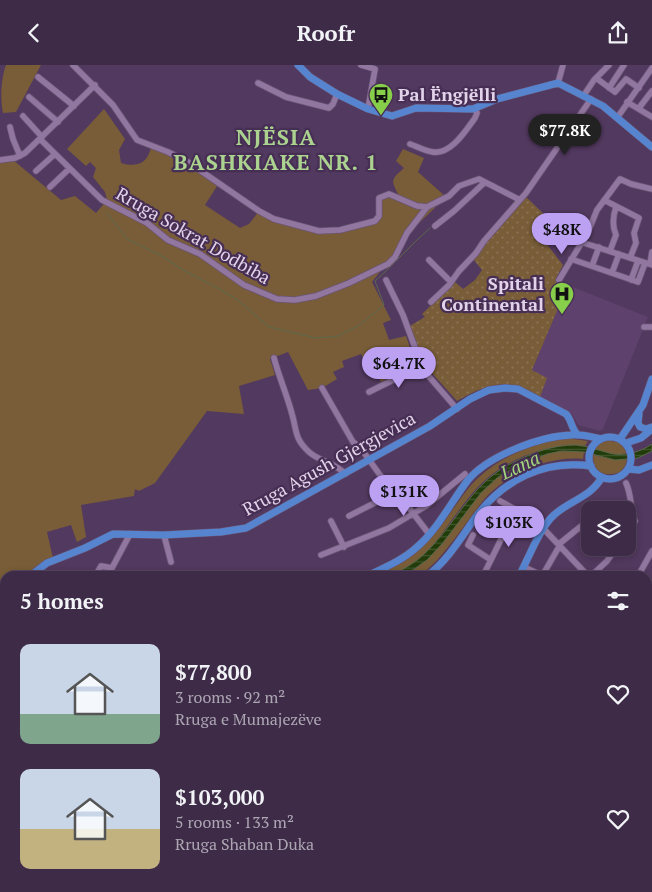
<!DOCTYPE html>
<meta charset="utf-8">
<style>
:root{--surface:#3e2b47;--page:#493752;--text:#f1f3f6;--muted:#ada7b4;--line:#574760;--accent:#bca0f2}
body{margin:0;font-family:"PT Serif",serif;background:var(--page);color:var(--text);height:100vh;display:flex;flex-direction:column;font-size:19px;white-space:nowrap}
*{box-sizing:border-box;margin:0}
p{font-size:16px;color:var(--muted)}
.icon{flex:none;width:28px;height:28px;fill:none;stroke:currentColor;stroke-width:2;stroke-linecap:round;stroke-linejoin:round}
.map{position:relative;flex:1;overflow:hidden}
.sheet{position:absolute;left:0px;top:506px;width:652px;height:321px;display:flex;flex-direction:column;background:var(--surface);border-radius:15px 15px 0 0;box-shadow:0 2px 8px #0003,0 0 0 1px var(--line)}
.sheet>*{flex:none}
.tools{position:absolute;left:581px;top:436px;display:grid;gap:10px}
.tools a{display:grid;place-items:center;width:55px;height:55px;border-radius:10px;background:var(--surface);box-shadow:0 2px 8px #0003,0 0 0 1px var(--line);font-size:25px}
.price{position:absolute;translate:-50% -42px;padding:0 11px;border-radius:18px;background:var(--accent);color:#111;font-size:16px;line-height:32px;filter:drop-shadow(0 1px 2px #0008)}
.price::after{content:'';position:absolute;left:50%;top:30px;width:15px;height:11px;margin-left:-8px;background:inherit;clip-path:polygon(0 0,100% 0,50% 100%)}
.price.active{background:#222;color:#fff}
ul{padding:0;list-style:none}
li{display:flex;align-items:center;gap:15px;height:125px;padding:0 20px}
li span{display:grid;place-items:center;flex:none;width:140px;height:100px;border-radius:10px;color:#555}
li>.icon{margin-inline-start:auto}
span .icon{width:60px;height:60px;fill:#fffc;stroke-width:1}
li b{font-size:21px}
h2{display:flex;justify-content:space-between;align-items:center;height:60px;padding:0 20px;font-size:21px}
header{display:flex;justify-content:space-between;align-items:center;height:65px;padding:0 20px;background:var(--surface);font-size:22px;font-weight:800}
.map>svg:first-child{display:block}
</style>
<header><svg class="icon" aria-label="back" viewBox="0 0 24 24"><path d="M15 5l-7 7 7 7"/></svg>Roofr<svg class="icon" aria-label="share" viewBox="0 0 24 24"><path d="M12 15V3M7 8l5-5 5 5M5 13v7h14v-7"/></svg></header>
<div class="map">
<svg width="652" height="827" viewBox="0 0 652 827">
<defs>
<pattern id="garden-dots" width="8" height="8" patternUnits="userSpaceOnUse" patternTransform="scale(1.25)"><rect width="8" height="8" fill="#795d38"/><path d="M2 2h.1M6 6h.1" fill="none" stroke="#8c7355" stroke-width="1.8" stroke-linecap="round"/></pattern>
<pattern id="water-rules" width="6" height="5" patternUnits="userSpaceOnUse" patternTransform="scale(1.25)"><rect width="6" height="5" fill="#213c09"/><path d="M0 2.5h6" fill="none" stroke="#41572d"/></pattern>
</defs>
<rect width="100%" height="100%" fill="#52395f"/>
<path fill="#5e416d" d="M568,220L648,252L603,364L600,366L578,360L572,349L540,332L532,305Z"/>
<path fill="#795d38" d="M6,0H41L16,47L3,48C0,35 1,13 6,0Z
M104,44L125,74L119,85L121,98C137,103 148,98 151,82L160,84L219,118L205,140L240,163L249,159L259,146L274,154L325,166L375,156L382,131H399C392,116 389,116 404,103L396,96L403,84L424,93L418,107L446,132L416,161L372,217L391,255L383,258L389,275L406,271L415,297L381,317L372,299L367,301L361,289L342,296L344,302L333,307L337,314L322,323L308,325L288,287L270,294L275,310L239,321L244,349L207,346L155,418L139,426L135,424L134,431L81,440L86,472L77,477L71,460L47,467L53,493L39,499L24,511H5V527L0,528V97L13,95L61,135L75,131L96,148L107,135L105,127L93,112L96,103L90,97L86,101L67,84Z
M560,374H573L588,376L585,381C550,378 510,392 483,417C453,445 439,486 401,506C398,507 394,510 391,511C386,512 380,511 375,511C393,503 410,494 424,480C441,464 453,443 467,425C489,397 525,381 560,374Z
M607,375L620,378L627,388L615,390L595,384L599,379Z
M562,386L584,387L583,394C550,391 513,406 489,429C472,446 436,508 415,511C412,512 408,511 404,511C442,489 453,457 481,427C501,406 533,390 562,386Z
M593,390L615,395L627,394L625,401L620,407C604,413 593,407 593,390Z
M0,562H5V671L0,668Z"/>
<path fill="url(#garden-dots)" d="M526,132L547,152L534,163L563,200L556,213L568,220L532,305L547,313L540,332C508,312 488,318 457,336L423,298L408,262L425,252L422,249L455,217L463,224L475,215L482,205L473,194L488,174Z"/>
<path fill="url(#water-rules)" stroke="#5b694c" d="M652,379V386L638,393L615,395L584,387L562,386L547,389L514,403L497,413L481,428L442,479L427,495L404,511H390C407,503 421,494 433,480C461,450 474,416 514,397C534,387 553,380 576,380C588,381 598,385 609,388C623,392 641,387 652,379Z"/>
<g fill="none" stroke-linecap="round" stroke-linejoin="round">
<path stroke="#5b694c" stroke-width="1" d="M107,148L127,174L160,190L185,206L223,226L239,236L269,262L316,273L338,271L358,261L384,240L375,216C394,200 410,180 430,163"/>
<path stroke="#213c09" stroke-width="7" d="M0,724L5,720"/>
<defs>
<path id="minor" d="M73,0L113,40L137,75L168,87L188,97L259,146L274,154L319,166L340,165L375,156L379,151V133L389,129L417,141L427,142L449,131L459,121L479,114L520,135
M361,0L375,4L368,44
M38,12L74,41
M596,13L615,27L626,14L639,23
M258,18L286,32L329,43L333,39L337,29
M558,18L563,0
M609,23L624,0
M584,30L594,15L609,0
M29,32L58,57
M627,37L652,52
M639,43L652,26
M23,51L42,72
M617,53L652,3
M10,62L13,74L20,91
M40,74L102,135L147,158L168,175L200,189L244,220L277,234L295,235L316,231L349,218L388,199L395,192L407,168L427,142
M410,79C418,82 425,86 433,87C451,90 466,65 475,53L477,48L475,44
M0,95L15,93L25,88L95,20
M36,106L55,89
M50,122L69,104
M604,135L639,153L634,168L636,178L630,193
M435,161L454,146L484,118
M581,177L652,200
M610,186L616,170C612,161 613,151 616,142
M571,194L638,217L645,198
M429,195L451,217
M650,199L652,187
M592,201L599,182
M612,208L619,189
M386,215L403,250L420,296L419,300L457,344
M559,215L588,167L597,145L620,114L631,119L652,124
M631,215L638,196
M431,237L449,220L459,206L476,188L484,176L526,128L591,34
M644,262H652
M274,293C279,312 287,330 292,349C297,366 294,373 309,387C320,397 335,397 345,409
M322,323L353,377L360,382L380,410L406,439L429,469
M369,327L405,309L419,300
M626,418C632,431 630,444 635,456L628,467
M500,436L522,448L541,461L588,511
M602,445L609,440
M349,451L396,427
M331,456L344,482
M164,470L171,497
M473,470L468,480L491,495
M559,479L590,454
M321,490L389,463L426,441L465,409
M524,502L541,510
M97,508L101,501L112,503L130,469
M483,511L516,444
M540,511L545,506L560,480
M591,511L607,496L617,482
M638,511L652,486
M648,557L652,551
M648,583L652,584
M649,657L652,652
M648,690L652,682
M0,741L5,749
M0,757L5,754
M648,768L652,762
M0,770L5,767
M0,788L5,797
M58,822L60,827
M317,822L318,827
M455,822L461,827
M597,822L605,827
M189,827L192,822
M287,827L296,822
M407,827L409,822
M494,827L505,822
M519,827V822
M558,827V822
M619,827L621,822
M647,827L652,809"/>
<path id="major" d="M298,0L310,12L337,29L368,44L392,51L416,43L473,44L497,34L558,18L603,41L652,82
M639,349L638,358L640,362L646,364L652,362
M589 393a21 21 0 1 1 42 0a21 21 0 1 1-42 0Z
M620,374L643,340L652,314
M626,378L641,373L652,364
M628,404L639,405L652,400
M30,511L47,498L85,483L113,469L164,470L221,467L246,463L430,361L470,334L489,325L505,323L518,324L566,349C572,355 571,364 578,370
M367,511C384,503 403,495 417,482C438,464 451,437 468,415C488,391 540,371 571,370C581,369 592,372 601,374
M427,511C447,496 461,473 475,453C503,415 544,394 591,401
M519,511C528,495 540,462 554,450C569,436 591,432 602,412
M0,533L5,531
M113,827L126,822"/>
<path id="highway" d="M0,701L5,696
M0,711L5,707
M573,822L578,827
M582,822L588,827"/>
</defs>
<use href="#minor" stroke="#6a5575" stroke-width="7"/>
<use href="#major" stroke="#6a5575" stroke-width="8"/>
<use href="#highway" stroke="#6a5575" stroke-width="9"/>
<use href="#minor" stroke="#9176a0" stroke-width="5.5"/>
<use href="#major" stroke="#5684cf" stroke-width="7"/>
<use href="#highway" stroke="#2f8def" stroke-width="8"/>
</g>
<defs>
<symbol id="bus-pin" viewBox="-11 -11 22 30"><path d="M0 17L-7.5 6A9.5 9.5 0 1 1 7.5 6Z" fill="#87cf4a" stroke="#472e54"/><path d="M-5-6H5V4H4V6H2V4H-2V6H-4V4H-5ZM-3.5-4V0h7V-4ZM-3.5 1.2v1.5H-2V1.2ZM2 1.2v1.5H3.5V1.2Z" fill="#111"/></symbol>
<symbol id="hospital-pin" viewBox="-11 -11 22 30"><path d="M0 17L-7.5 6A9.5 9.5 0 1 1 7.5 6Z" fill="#87cf4a" stroke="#472e54"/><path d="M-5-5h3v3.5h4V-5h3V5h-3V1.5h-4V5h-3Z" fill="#111"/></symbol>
</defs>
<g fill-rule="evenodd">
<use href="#bus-pin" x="367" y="16" width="28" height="38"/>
<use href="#hospital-pin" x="548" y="215" width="28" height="38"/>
</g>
<g text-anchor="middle" stroke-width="4.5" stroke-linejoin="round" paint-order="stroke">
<g font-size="18" font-weight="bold" fill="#e2d3ea" stroke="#472e54" text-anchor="start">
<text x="398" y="36">Pal Ëngjëlli</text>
<text x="544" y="225" text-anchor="end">Spitali<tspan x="544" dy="21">Continental</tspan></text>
</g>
<g font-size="18" fill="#e2d3ea" stroke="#472e54">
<text transform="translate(193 171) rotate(30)" y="6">Rruga Sokrat Dodbiba</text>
<text transform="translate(329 399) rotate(-29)" y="6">Rruga Agush Gjergjevica</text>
</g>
<g font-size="19" font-style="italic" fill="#a0d57a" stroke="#472e54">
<text transform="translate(520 400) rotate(-25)" y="7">Lana</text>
</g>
<g font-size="22" font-weight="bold" letter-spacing="1" fill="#abd38f" stroke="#472e54">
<text x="276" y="80">NJËSIA<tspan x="276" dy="25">BASHKIAKE NR. 1</tspan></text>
</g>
</g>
</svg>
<div class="tools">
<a><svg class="icon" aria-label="layers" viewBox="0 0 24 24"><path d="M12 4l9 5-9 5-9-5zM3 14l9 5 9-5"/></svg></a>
</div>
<b class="price active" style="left:565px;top:91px">$77.8K</b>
<b class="price" style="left:562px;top:190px">$48K</b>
<b class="price" style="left:399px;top:324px">$64.7K</b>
<b class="price" style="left:404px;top:452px">$131K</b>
<b class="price" style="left:509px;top:483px">$103K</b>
<section class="sheet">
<h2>5 homes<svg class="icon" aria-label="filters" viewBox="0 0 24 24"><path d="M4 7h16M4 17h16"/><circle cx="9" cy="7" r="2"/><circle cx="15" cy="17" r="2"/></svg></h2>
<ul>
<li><span style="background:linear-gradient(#c9d6e8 70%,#7fa58c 0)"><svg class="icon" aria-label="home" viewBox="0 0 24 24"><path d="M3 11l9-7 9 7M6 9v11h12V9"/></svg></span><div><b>$77,800</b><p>3 rooms · 92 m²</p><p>Rruga e Mumajezëve</p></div><svg class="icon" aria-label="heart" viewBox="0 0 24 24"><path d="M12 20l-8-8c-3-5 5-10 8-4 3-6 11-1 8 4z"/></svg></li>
<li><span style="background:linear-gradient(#c9d6e8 60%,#c2b280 0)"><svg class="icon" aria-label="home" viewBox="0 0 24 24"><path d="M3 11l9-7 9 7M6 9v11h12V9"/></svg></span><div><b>$103,000</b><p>5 rooms · 133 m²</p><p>Rruga Shaban Duka</p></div><svg class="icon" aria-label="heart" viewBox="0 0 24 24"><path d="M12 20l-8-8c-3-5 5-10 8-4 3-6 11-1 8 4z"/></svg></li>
</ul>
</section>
</div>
